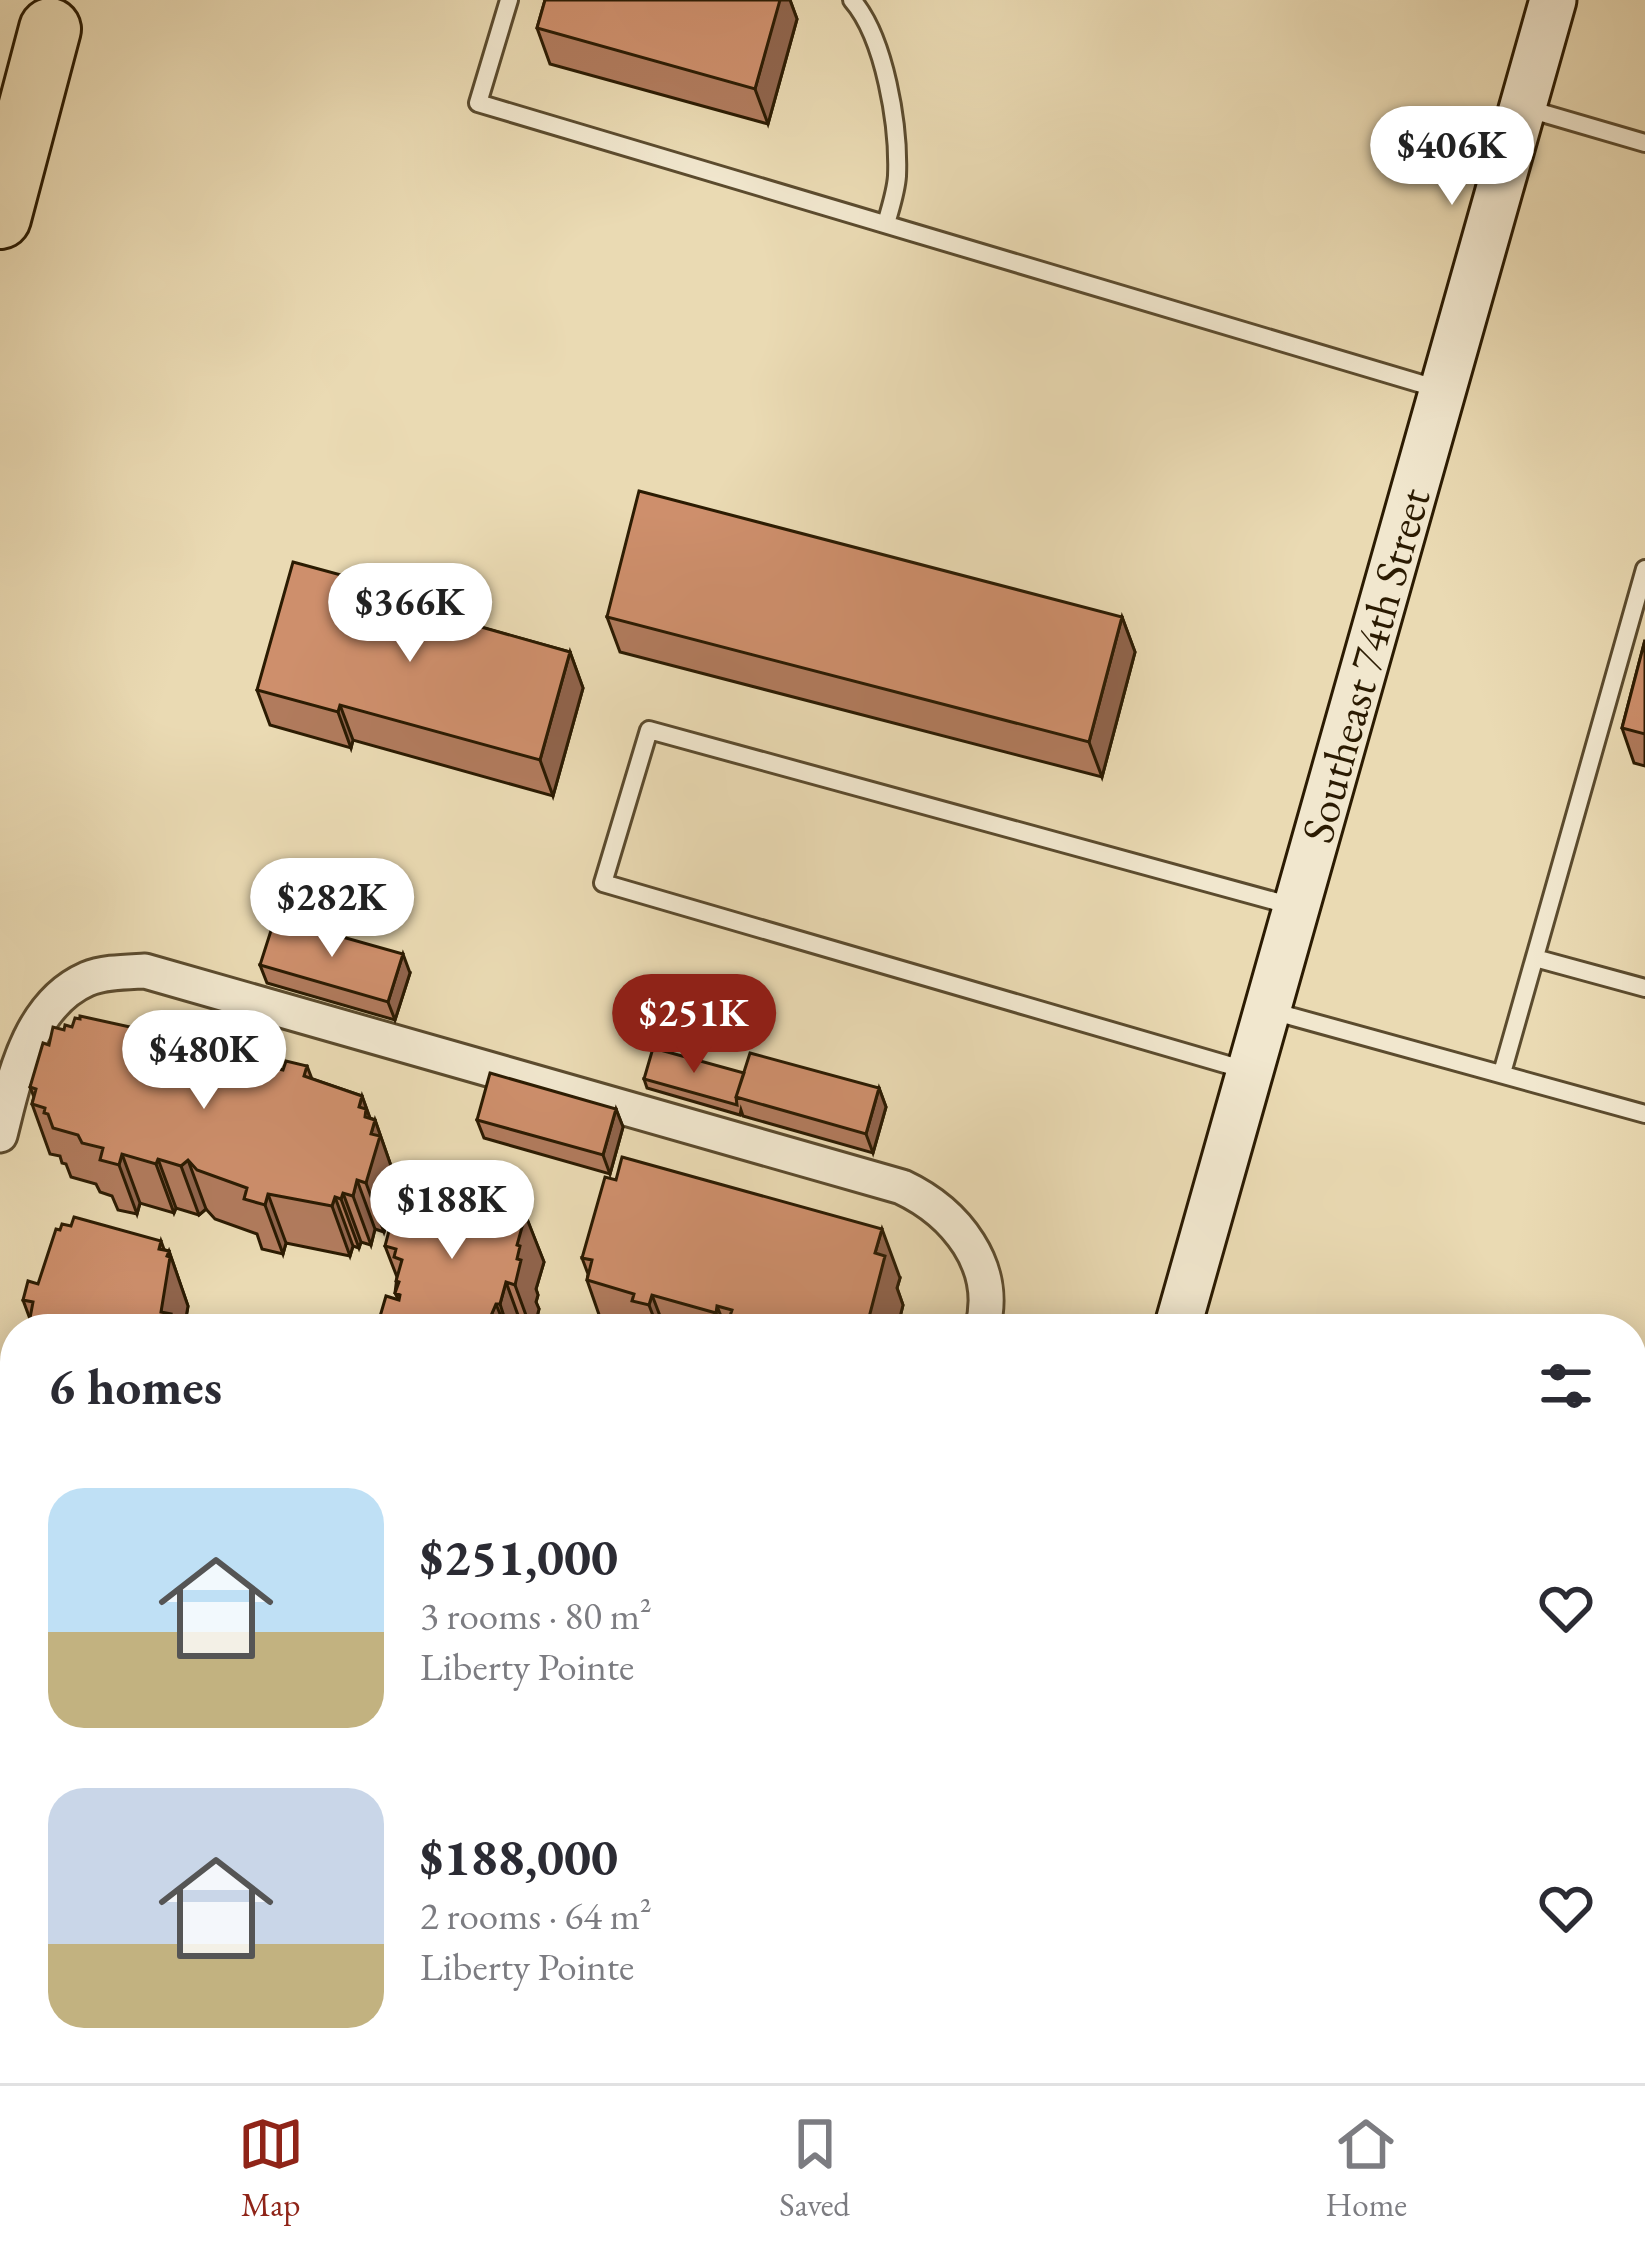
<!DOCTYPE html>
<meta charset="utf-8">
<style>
:root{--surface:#fff;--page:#f2f2f3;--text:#2b2b33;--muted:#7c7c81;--line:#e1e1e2;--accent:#8f2418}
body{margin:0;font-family:"EB Garamond",serif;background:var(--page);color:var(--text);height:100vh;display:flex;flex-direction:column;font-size:45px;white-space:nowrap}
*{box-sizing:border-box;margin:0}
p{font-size:39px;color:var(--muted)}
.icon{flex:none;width:66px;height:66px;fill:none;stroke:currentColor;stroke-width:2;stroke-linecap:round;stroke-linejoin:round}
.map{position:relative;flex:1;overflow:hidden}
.panel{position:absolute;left:0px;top:1314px;width:1647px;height:771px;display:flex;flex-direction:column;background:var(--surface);border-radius:48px 48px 0 0;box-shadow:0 6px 30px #0003}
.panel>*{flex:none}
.price{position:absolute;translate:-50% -102px;padding:0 27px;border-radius:42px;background:#fff;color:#222;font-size:39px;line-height:78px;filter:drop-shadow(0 3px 6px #0008)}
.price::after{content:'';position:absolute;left:50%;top:72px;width:36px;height:27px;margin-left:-18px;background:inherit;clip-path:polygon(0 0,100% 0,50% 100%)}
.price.current{background:var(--accent);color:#fff}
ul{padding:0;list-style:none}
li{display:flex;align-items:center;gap:36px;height:300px;padding:0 48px}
li span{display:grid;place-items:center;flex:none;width:336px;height:240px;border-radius:36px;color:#555}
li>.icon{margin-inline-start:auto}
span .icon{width:144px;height:144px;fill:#fffc;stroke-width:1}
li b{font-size:51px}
h2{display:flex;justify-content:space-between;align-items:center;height:144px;padding:0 48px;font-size:51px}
.tabs{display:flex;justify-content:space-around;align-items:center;height:168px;border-top:3px solid var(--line);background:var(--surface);font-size:33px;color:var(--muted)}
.tabs a{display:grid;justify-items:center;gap:6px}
.tabs .current{color:var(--accent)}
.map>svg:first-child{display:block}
</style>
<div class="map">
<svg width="1645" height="2083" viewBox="0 0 1645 2083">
<rect width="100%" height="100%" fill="#eadab3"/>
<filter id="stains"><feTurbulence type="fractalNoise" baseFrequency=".00167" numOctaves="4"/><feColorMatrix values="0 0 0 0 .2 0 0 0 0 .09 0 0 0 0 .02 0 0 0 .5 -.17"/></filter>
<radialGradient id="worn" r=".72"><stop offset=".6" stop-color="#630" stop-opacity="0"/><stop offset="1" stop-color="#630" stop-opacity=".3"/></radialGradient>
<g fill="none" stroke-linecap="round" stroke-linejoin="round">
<defs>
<path id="lane" d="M509,0L478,103L1442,390
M852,0C885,38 899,126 897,176C896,192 890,209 886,224
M1525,108L1645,143
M1535,958L1645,988
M1268,1010L1645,1114
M1249,1071L603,883L649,730L1296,907
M1502,1073L1645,569
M870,2070L921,2083"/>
<path id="street" d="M0,1135C14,1080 28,1005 87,979C104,972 126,972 145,971L902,1187C955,1212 1000,1266 982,1329
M766,2083L769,2070"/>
<g id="secondary">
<path id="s1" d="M1177,1329L1553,0"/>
<path d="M964,2083L968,2070"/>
</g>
<path id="highway" d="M0,218L50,29"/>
</defs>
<use href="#lane" stroke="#5b4b2e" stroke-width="22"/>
<use href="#street" stroke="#5b4b2e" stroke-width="39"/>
<use href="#secondary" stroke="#2b1b02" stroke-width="51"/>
<use href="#highway" stroke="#2b1b02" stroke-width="66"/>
<use href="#lane" stroke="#f1e7ce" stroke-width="16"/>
<use href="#street" stroke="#f1e7ce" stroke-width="33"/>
<use href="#secondary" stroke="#f1e7ce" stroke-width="45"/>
<use href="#highway" stroke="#eadab3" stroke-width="60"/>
</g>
<path fill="#b17b5d" stroke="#2b1b02" stroke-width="3" d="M545,0H790L797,19L768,124L550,64L537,28Z
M378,585L383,600L570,652L583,688L553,796L353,740L351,748L270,725L257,690Z
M607,617H1122L1135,652L1102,777L620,652Z
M1645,640V766L1634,763L1622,728Z
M260,965L410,973L395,1020L267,983Z
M161,1025L166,1038L216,1067L283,1070L307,1066L312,1079L362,1096L370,1118L375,1120L398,1186L384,1232L375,1229L371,1245L361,1242L359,1248L353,1246L350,1256L286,1243L283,1254L262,1249L257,1234L215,1219L206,1209L199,1215L176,1208L174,1213L140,1203L137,1214L118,1210L112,1196L100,1192L96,1184L71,1177L66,1164L62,1163L60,1156L50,1154L32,1104L34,1097L30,1087L49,1045L64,1030L72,1027L139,1029Z
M744,1073L879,1088L886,1107L873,1153L743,1116L741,1110L740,1115L647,1088L644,1079Z
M616,1109L623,1127L610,1174L484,1138L477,1120Z
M464,1190L466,1196L524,1212L544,1262L536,1289L538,1295L536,1302L539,1309L534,1329H364L379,1320L398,1299L395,1293L397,1277L385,1246Z
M165,1250L169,1251L188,1306L184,1329H28L30,1319L23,1300L38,1284Z
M582,1258L900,1278L897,1288L903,1305L897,1329H604L587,1280L588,1274Z
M15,1391V1571L4,1556L0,1544V1430L10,1410Z
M0,1573L15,1577V2070L125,2083H0V1948L6,1945L0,1943Z"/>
<path fill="#90644c" stroke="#2b1b02" stroke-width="3" d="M779,0H790L797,19L768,124L755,89Z
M1122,617L1135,652L1102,777L1089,742Z
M570,652L583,688L553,796L540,760Z
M340,705L353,740L351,748L338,712Z
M403,954L410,973L395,1020L388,1002Z
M879,1088L886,1107L873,1153L866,1134Z
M362,1096L373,1127L375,1120L398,1186L384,1232L366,1183L359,1107Z
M616,1109L623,1127L610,1174L603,1155Z
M122,1154L140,1203L137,1214L119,1165Z
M158,1159L176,1208L174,1213L156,1164Z
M188,1160L206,1209L199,1215L181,1166Z
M357,1180L375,1229L371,1245L353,1196Z
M343,1193L361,1242L359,1248L341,1199Z
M268,1194L286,1243L283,1254L265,1205Z
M335,1197L353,1246L350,1256L332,1206Z
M522,1206L544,1262L536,1289L538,1295L536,1302L539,1309L534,1329H531L515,1285L517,1245Z
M882,1229L900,1278L897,1288L903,1305L897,1329H866L875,1253Z
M161,1241L169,1263L167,1256L169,1251L188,1306L184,1329H167L161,1312L159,1249Z
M506,1282L523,1329H508L500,1304Z
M652,1295L665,1329H658L649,1305Z
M496,1304L506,1329H489L487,1325Z
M717,1306L726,1329H722L716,1313Z
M15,1857V1910L6,1885Z
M0,1898L14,1937L9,1944L0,1920Z"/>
<path fill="#ce8f6c" stroke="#2b1b02" stroke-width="3" d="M545,0H780L755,89L537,28Z
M639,491L1122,617L1089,742L607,617Z
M293,562L378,585L375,597L570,652L540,760L340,705L338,712L257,690Z
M1645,640V734L1622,728Z
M275,918L403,954L388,1002L260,965Z
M80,1016L139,1029L142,1020L161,1025L159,1035L211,1054L213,1067L220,1069L222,1061L228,1058L283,1070L286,1061L307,1066L304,1076L362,1096L359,1107L366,1109L365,1117L375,1120L371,1134L380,1136L366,1183L357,1180L353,1196L343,1193L341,1199L335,1197L332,1206L268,1194L265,1205L244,1199L247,1188L197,1170L188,1160L181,1166L158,1159L156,1164L122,1154L119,1165L100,1160L103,1148L82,1143L78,1135L53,1128L48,1114L44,1113L45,1108L32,1104L36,1089L30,1087L43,1043L49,1045L53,1027L64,1030L65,1025L72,1027L75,1018L80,1019Z
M653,1048L744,1073L736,1097L737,1105L644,1079Z
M750,1053L879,1088L866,1134L736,1097Z
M490,1073L616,1109L603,1155L477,1120Z
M622,1157L882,1229L875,1253L885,1256L866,1329H775L730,1316L732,1310L717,1306L716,1313L652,1295L649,1305L632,1301L634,1294L587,1280L592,1260L582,1258L605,1177L616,1180Z
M432,1182L464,1190L463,1195L488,1202L489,1197L522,1206L521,1212L526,1213L517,1245L520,1246L517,1259L521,1260L515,1285L506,1282L500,1304H496L487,1325L499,1329H364L368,1317L379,1320L386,1296L399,1300L400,1295L395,1293L399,1282L396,1281L402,1260L394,1257L396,1249L385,1246L390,1227L406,1232L424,1185L430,1187Z
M74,1217L161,1241L159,1249L169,1251L167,1256L170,1257L161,1312L171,1314L167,1329H28L33,1302L23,1300L28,1281L38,1284L56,1229L60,1230L62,1224L71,1226Z
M15,1391V1527L0,1522V1430L6,1409L10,1410Z
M0,1573L15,1577V1857L6,1885L0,1887Z
M15,1936V2070H117L125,2083H22L28,2079L26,2075L18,2079L9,2075L0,2063V1948L6,1945L5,1942Z
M502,2070H595L608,2074L605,2083H497Z"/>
<g text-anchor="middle" stroke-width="12" stroke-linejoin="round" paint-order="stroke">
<g font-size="45" fill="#2b1b02" stroke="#f1e7ce">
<text dy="16" stroke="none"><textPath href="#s1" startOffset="690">Southeast 74th Street</textPath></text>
</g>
</g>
<rect width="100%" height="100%" filter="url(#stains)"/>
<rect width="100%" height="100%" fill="url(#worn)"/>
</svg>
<b class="price" style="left:1452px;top:208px">$406K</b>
<b class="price" style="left:410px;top:665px">$366K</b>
<b class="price" style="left:332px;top:960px">$282K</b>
<b class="price current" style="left:694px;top:1076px">$251K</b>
<b class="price" style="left:204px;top:1112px">$480K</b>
<b class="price" style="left:452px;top:1262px">$188K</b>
<section class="panel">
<h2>6 homes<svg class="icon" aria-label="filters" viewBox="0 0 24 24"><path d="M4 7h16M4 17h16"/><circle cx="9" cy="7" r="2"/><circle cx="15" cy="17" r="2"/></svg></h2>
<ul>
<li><span style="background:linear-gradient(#bfe0f5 60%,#c2b280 0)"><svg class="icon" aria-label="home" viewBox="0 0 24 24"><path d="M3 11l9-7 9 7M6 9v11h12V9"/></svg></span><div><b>$251,000</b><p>3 rooms · 80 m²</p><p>Liberty Pointe</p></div><svg class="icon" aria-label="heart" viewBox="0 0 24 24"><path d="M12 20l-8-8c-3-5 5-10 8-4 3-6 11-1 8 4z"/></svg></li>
<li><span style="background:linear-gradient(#c9d6e8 65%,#c2b280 0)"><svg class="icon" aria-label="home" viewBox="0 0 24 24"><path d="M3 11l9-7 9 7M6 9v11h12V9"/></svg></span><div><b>$188,000</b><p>2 rooms · 64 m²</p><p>Liberty Pointe</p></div><svg class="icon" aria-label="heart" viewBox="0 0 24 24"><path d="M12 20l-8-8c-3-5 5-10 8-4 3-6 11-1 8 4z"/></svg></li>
</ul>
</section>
</div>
<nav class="tabs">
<a class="current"><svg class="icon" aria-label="map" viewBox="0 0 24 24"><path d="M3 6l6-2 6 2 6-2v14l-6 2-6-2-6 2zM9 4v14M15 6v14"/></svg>Map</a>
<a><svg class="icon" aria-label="saved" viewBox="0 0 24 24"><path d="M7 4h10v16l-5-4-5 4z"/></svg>Saved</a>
<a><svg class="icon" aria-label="home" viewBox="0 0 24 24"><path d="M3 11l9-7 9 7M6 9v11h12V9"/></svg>Home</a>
</nav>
